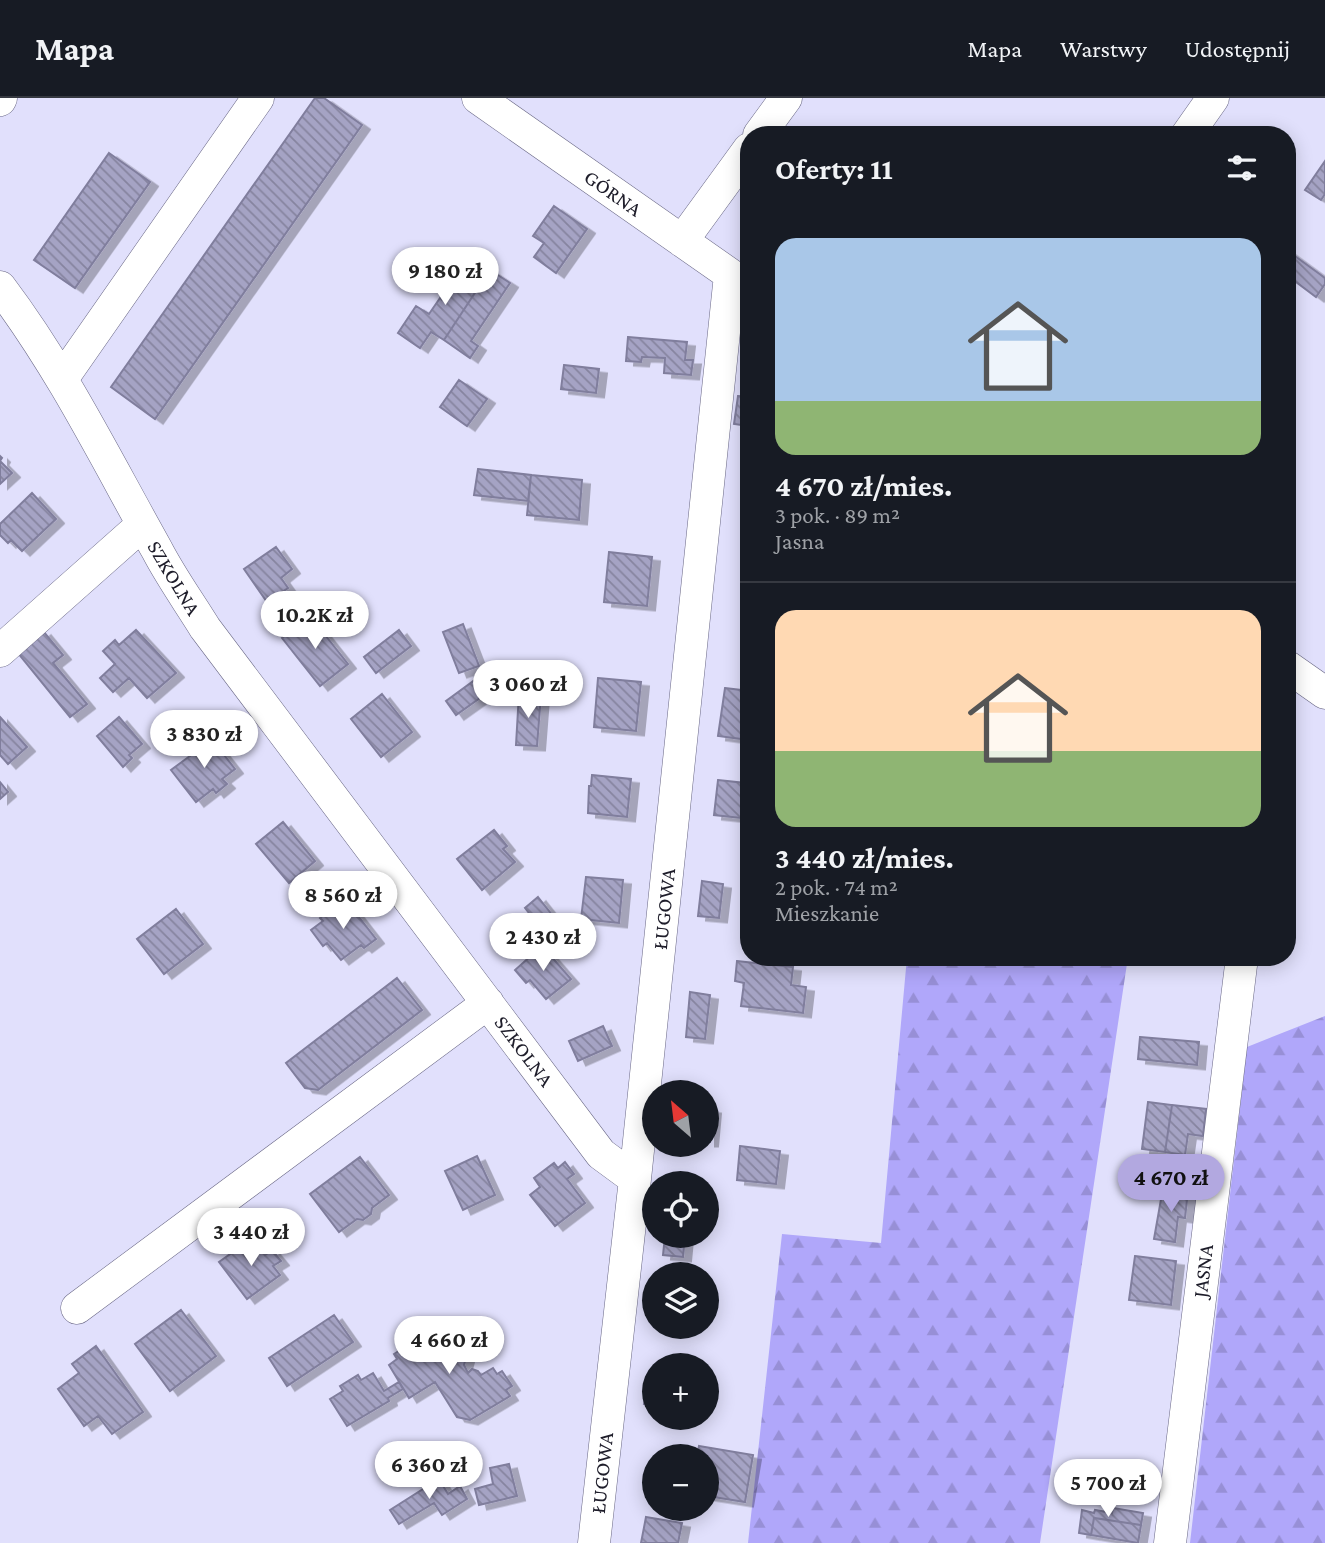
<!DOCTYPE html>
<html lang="pl">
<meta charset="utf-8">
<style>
:root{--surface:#171b24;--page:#20242c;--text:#f1f3f6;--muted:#9ea1a6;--line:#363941;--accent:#b2a8e0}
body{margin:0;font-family:"Crimson Pro",serif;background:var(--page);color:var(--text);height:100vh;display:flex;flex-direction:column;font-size:26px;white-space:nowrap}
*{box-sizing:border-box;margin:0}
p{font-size:23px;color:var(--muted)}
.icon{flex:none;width:38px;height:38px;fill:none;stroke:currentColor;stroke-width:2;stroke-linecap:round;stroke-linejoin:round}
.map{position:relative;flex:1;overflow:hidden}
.details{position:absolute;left:740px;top:28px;width:556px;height:840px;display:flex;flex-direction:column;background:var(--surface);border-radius:28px;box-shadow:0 4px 18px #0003}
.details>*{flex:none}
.needle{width:46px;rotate:332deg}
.controls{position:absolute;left:642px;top:982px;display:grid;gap:14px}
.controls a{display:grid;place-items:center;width:77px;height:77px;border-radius:50%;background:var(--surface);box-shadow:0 4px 18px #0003;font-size:35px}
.price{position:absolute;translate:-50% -60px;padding:0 16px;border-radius:24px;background:#fff;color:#222;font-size:23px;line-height:46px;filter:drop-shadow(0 2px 4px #0008)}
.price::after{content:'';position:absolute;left:50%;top:42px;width:21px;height:16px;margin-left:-10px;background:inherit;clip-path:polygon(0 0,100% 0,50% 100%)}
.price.selected{background:var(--accent);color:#111}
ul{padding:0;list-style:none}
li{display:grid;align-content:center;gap:14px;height:371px;padding:0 35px}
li+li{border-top:2px solid var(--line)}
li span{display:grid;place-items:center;height:217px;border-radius:21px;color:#555}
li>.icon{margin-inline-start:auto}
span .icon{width:126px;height:126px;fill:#fffc;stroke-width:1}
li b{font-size:30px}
h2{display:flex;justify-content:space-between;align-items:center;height:84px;padding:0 35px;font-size:30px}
header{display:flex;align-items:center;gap:42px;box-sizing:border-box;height:98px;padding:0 35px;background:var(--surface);border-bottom:2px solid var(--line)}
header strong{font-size:33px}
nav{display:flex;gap:38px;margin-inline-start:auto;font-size:24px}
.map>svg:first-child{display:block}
</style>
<header>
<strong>Mapa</strong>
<nav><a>Mapa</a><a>Warstwy</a><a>Udostępnij</a></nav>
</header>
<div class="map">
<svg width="1325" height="1445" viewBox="0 0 1325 1445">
<defs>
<pattern id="forest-firs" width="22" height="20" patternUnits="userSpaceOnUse" patternTransform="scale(1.75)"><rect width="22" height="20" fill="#b0a7fa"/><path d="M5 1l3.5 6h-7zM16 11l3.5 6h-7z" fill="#978fd6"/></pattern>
<pattern id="building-back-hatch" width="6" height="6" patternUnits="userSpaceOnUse" patternTransform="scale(1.75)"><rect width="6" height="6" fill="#a5a3c4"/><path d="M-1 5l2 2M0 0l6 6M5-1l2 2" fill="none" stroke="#86849f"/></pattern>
<filter id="shadow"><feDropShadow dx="8" dy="4.5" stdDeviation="0" flood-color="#0004"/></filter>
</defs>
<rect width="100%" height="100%" fill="#e1e0fc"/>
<path fill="url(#forest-firs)" d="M907,859H1128L1040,1445H748L782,1136L881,1145Z
M1325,918V1445H1190L1247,949Z"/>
<path fill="url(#building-back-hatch)" stroke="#807e9d" stroke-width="2" filter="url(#shadow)" d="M315,0H324L362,27L155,321L111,289Z
M109,55L150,84L75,190L34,162Z
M1325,63V96L1321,102L1305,92Z
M554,108L587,131L556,175L534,159L544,145L533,138Z
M1288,153L1325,180V186L1316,199L1288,178Z
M471,159L490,172L444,242L431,234L420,250L398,235L416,208L429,216L440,200L442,202Z
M490,172L510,185L471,243L478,248L470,260L444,242Z
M628,239L687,244L685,262H693L691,277L664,275L665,260L642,259L641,264L626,263Z
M564,267L599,271L596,295L561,291Z
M459,282L487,301L467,328L440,309Z
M738,298L749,299V328L734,326Z
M0,358L2,360L0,363L12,375L0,386Z
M478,371L531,377L528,403L474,397Z
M531,377L582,382L579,422L527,417Z
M32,395L56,421L22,453L11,442L8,445L0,437V426Z
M276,449L292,471L281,480L288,490L267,504L244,471Z
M609,454L652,459L647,508L604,504Z
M310,518L348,566L320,588L282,540Z
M463,526L479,568L459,575L443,534Z
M136,532L176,575L147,600L129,580L113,594L100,580L115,566L103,553L115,542L119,547Z
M399,532L411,548L376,575L364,559Z
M43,533L63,557L53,565L87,606L70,619L17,554Z
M483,576L494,590L456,617L446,603Z
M598,580L641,584L636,633L594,629Z
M725,590L749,593V642L718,638Z
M519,595L541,597L537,648L516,647Z
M382,596L412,634L381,659L351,621Z
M0,619L27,649L8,666L0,657Z
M119,619L142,646L129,657L132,660L123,669L97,638Z
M210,639L235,671L222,681L227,686L216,695L213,691L196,704L171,672L198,652L196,650Z
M592,677L631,681L627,719L588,715L589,688H591Z
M718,682L745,685L741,720L714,717Z
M0,684L8,694L0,701Z
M283,724L315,763L289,785L256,746Z
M494,732L507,748L503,751L515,764L482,792L457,761Z
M586,779L623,782L619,825L581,821Z
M702,783L723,786L719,820L698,818Z
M538,799L564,832L550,842L525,810Z
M341,803L352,816L355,814L376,841L364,850L361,847L341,862L327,845L323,848L311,832L323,823L320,820Z
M176,811L203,846L164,876L137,841Z
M542,848L571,881L546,901L530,882L526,885L515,872Z
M737,863L793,869L791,887L806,889L803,915L741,908L744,885L735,883Z
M397,880L422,912L318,992L305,990L286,965Z
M690,894L710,897L705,941L686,939Z
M603,928L612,948L578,963L569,943Z
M1140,939L1199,944L1197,967L1138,961Z
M1148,1004L1172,1007L1165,1054L1142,1051Z
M1172,1007L1206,1011L1203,1038L1188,1036L1185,1057L1165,1054Z
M707,1010L713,1011L710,1044H707Z
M740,1048L780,1053L776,1086L737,1082Z
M477,1058L495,1097L463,1112L445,1073Z
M360,1059L389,1097L372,1110L371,1116L363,1122L357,1121L339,1134L310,1096Z
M565,1064L574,1076L567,1081L585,1105L555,1128L530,1097L540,1089L534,1080L554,1065L558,1070Z
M1163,1090L1188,1093L1185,1120L1178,1119L1175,1144L1154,1141Z
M665,1138H685L683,1159L663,1157Z
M253,1140L265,1157L272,1152L281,1163L273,1168L280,1177L247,1201L219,1164Z
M1135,1158L1176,1163L1171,1207L1129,1202Z
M181,1212L216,1258L170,1293L135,1246Z
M334,1217L353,1244L287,1288L269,1260Z
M443,1233L453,1249L458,1247L466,1260L464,1267L468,1275L472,1271L478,1273L481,1277L493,1270L497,1276L502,1273L512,1288L506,1292L510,1298L470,1322L457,1319L435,1284L409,1300L389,1267L397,1261L394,1256L422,1238L426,1244Z
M96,1248L143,1314L112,1336L98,1318L84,1328L58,1291L79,1275L72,1266Z
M373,1275L384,1293L399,1284L403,1291L388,1300L389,1303L347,1328L330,1301L343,1293L340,1288L358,1277L361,1282Z
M647,1287L654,1288V1308L644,1306Z
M699,1348L753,1357L745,1404L707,1398V1358H697Z
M509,1366L517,1398L479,1407L475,1391L493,1386L490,1370Z
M439,1381L448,1396L460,1388L467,1401L442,1417L434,1405L399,1426L390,1412Z
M1113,1410L1143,1415L1141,1427L1094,1420L1091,1437L1079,1435L1082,1412L1094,1415L1095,1412L1112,1415Z
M646,1419L682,1425L678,1445H641Z
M1094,1420L1141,1427L1138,1445L1091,1437Z"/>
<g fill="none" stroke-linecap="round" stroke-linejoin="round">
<defs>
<path id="minor" d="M478,0L748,189
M0,2L1,0
M759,37L786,0
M1187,37L1213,0
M682,143L749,51
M0,189C62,271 107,363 157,452C171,479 189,504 205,530L601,1056L635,1081
M62,281L258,0
M0,553L142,427
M1288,569L1325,595
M77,1210L488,905
M594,1445L635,1081L730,177
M1170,1445L1242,859"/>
</defs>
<use href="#minor" stroke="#696785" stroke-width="33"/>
<use href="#minor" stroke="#fff" stroke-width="32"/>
</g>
<g text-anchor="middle" stroke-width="6" stroke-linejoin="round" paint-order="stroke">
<g font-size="21" fill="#1e1d2a" stroke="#fff">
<text transform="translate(613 95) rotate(35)" y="7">GÓRNA</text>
<text transform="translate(174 480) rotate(59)" y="7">SZKOLNA</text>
<text transform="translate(664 811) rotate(-84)" y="7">ŁUGOWA</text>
<text transform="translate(524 953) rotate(53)" y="7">SZKOLNA</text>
<text transform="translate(1203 1173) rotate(-83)" y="7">JASNA</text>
<text transform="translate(602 1375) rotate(-84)" y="7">ŁUGOWA</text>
</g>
</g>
</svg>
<div class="controls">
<a><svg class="needle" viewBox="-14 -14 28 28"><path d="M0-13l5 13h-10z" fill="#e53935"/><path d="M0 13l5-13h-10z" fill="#9ea1a6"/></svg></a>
<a><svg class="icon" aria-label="locate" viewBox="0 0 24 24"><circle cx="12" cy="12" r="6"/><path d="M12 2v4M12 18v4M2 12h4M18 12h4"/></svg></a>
<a><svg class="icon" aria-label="layers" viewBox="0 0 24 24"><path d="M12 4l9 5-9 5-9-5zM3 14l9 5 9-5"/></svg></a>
<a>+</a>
<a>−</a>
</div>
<b class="price" style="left:445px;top:209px">9 180 zł</b>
<b class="price" style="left:315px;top:553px">10.2K zł</b>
<b class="price" style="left:528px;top:622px">3 060 zł</b>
<b class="price" style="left:204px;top:672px">3 830 zł</b>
<b class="price" style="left:343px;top:833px">8 560 zł</b>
<b class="price" style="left:543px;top:875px">2 430 zł</b>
<b class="price selected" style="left:1171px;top:1116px">4 670 zł</b>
<b class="price" style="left:251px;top:1170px">3 440 zł</b>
<b class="price" style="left:449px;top:1278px">4 660 zł</b>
<b class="price" style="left:429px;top:1403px">6 360 zł</b>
<b class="price" style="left:1108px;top:1421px">5 700 zł</b>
<section class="details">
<h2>Oferty: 11<svg class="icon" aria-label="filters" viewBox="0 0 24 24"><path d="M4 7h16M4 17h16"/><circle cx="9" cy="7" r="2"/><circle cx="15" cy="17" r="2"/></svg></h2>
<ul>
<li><span style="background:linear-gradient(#a9c7e8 75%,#8fb573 0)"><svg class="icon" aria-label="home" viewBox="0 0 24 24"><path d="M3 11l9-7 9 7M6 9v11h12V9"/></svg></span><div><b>4 670 zł/mies.</b><p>3 pok. · 89 m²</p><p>Jasna</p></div></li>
<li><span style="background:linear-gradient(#ffd9b3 65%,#8fb573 0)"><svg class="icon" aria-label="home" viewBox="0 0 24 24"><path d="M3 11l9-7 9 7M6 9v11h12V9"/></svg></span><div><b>3 440 zł/mies.</b><p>2 pok. · 74 m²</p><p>Mieszkanie</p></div></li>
</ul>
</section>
</div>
